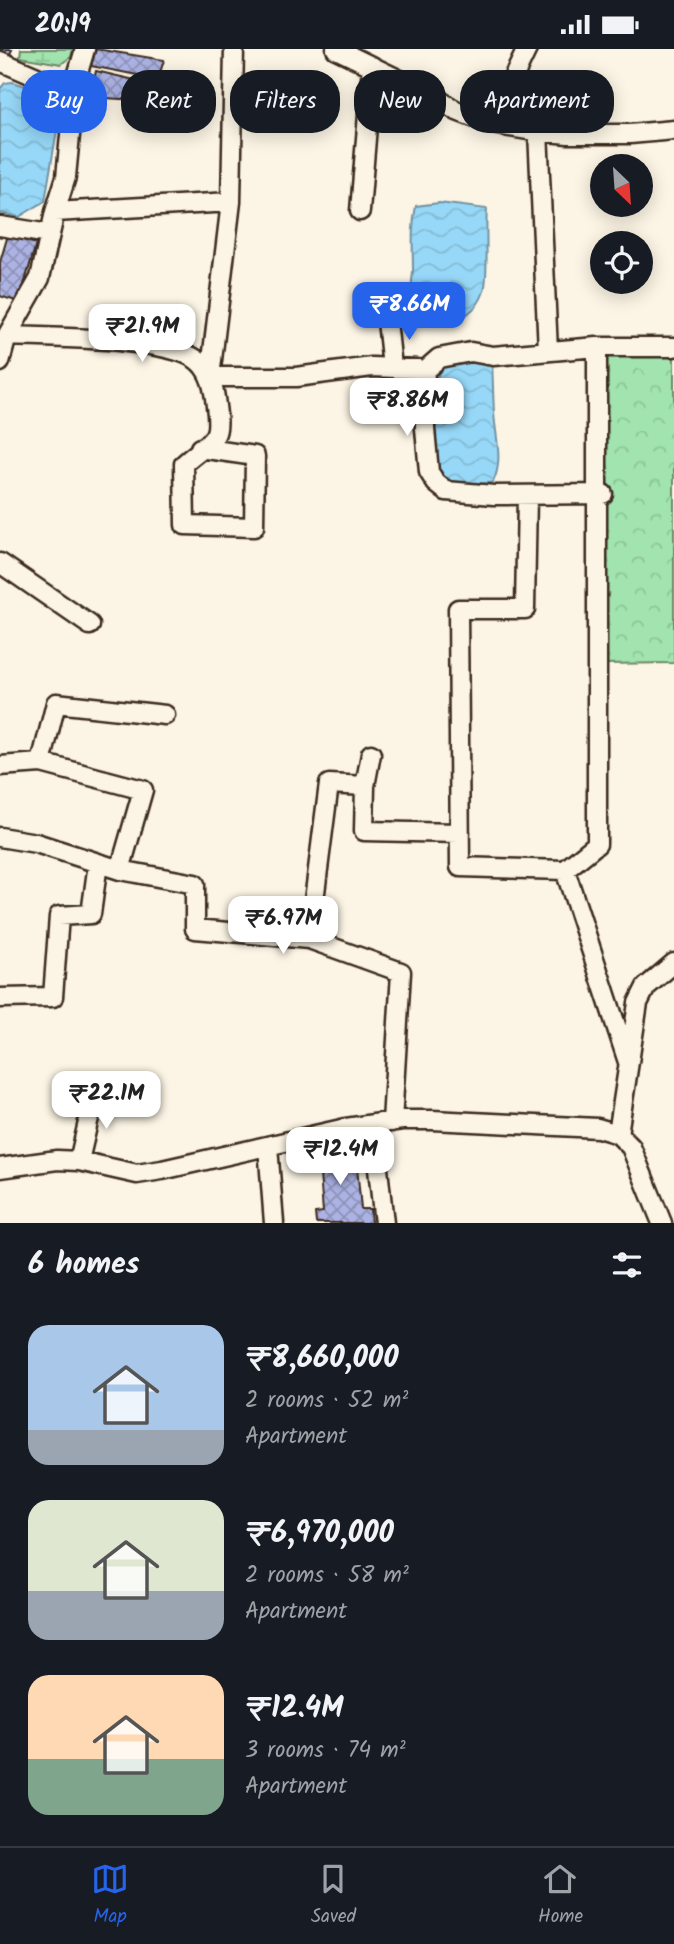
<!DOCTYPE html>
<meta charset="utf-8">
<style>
:root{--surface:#171b24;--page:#242831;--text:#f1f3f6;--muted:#9ea1a6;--line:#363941;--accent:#2563eb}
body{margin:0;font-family:Kalam,sans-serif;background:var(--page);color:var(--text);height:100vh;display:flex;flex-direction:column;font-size:26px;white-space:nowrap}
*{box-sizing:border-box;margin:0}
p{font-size:23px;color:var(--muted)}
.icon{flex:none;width:38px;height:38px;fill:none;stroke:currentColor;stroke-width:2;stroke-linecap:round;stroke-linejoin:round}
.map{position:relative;height:1174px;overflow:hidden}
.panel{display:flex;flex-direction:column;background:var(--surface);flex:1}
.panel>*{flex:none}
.top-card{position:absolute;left:21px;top:21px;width:634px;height:63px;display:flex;gap:14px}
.needle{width:46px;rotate:155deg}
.controls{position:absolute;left:590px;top:105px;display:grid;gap:14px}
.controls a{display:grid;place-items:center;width:63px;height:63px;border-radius:50%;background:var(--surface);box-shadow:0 4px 18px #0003;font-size:35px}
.price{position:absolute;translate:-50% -60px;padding:0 16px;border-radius:14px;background:#fff;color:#222;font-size:23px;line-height:46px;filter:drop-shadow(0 2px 4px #0008)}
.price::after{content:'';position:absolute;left:50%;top:42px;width:21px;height:16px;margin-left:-10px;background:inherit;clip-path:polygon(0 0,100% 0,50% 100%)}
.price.on{background:var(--accent);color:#fff}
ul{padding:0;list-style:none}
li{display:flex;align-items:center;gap:21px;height:175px;padding:0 28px}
li span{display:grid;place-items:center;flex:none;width:196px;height:140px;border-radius:21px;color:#555}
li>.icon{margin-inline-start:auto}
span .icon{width:84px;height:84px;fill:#fffc;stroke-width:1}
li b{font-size:30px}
h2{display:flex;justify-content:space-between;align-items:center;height:84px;padding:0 28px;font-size:30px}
.tag{padding:0 24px;border-radius:28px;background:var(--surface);box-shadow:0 4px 18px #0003;font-size:24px;line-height:63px}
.tag.on{background:var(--accent);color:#fff}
.status{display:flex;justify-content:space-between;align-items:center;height:49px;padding:0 35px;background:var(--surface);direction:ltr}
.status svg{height:19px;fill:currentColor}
.menu{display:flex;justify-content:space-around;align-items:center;height:98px;border-top:2px solid var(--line);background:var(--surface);font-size:19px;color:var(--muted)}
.menu a{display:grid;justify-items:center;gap:4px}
.menu .on{color:var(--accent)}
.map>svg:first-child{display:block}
</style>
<div class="status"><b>20:19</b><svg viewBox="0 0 49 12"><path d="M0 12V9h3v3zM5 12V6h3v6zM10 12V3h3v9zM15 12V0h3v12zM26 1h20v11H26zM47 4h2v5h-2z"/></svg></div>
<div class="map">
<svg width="674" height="1174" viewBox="0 0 674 1174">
<defs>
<pattern id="wetland-marsh" width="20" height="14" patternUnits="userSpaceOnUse" patternTransform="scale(1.75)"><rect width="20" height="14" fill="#a1e4af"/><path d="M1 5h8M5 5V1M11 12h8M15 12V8" fill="none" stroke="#8cc496"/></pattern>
<pattern id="park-crowns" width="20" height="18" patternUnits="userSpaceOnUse" patternTransform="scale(1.75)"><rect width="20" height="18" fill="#a1e4af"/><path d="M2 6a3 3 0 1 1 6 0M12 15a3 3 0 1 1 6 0" fill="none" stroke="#8cc496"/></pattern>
<pattern id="water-waves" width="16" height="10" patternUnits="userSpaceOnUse" patternTransform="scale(1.75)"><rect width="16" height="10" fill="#97d8f8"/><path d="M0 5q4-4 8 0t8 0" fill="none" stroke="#83bad4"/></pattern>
<pattern id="building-cross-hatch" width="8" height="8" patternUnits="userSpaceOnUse" patternTransform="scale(1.75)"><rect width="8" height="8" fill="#acb3e4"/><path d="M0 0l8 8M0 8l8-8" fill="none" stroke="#8d92b8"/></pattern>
</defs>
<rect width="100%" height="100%" fill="#fcf5e5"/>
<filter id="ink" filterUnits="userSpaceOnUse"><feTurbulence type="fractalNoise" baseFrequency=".0143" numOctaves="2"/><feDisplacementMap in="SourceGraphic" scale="14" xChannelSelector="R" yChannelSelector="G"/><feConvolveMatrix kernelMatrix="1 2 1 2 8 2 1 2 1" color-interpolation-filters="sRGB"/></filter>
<g filter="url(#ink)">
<path fill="url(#wetland-marsh)" stroke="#6e8766" stroke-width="2" d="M21,0H73L71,8L61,15L20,8Z"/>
<path fill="url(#park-crowns)" stroke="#6e8766" stroke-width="2" d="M603,302H674V614L603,615Z"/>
<path fill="url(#water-waves)" stroke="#7292a1" stroke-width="2" d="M12,33C35,39 46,43 60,63L45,152L19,168L0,164V40L5,34Z
M439,154L487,160C485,180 489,226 484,242C472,280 421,283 412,238C411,234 413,227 413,222C413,200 411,179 416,157Z
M469,311L492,313C493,330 493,346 494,363C495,386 504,411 493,433C469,438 458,437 438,424L432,376L437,329L441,318L455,312Z"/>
<path fill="url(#building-cross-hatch)" stroke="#3b2a1e" stroke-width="2" d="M0,0H12L9,8L0,4Z
M96,0L164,11L158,30L91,17Z
M96,22L139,32L136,51L90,48Z
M8,186L36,195L19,253L0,247V213Z
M355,1096L361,1160H370L371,1174H316L315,1164L323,1163L318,1100Z"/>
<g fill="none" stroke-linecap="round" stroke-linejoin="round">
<defs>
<path id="minor" d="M234,0L231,153L210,328H296L372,318L418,320L423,323L425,329V380L429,423L436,434L446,442L494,446L603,445
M336,0L429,45L457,62L491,75L528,81L568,85H630L674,81
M0,12L74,44
M491,75L527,0
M538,82L548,302
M360,162L372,17
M55,163L231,153
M0,177L49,185
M387,272L392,318
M7,287C49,289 167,288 197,311C209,320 213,335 215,349C216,359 220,377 215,386C211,395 192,407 184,415L185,476L254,478L255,407L200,399
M0,313L7,287L40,229L55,163L66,128L75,34L85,0
M423,323L439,309L471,303L493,307L597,298H674
M527,446L525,560H458L460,818L565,821L597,795V298
M0,514L90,576
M41,714L56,654L165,666
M0,717L41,714L143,741L120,821
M365,737L371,705
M0,788L36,794L120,821L195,835V880L309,890L329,735L365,737L364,782L460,784
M565,821L628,1013
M309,890L401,923L392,1073
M0,949L53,948L59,867L91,865L98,814
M373,1075L384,1174
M618,1085L638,954L646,938L674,914
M268,1097L274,1174
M79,1112L95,1043
M0,1119L57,1111L79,1112L137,1125L162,1121L346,1079L402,1071H432L598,1079L618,1085L631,1098L662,1174"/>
</defs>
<use href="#minor" stroke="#3b2a1e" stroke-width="23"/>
<use href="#minor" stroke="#fcf5e5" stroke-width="18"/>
</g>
</g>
</svg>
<div class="controls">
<a><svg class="needle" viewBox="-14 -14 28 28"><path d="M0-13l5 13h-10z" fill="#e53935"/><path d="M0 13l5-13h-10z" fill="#9ea1a6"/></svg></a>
<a><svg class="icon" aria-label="locate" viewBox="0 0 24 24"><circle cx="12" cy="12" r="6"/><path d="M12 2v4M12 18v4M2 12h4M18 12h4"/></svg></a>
</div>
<b class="price on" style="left:409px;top:293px">₹8.66M</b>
<b class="price" style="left:142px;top:315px">₹21.9M</b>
<b class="price" style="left:407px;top:389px">₹8.86M</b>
<b class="price" style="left:283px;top:907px">₹6.97M</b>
<b class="price" style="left:106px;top:1082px">₹22.1M</b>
<b class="price" style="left:340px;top:1138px">₹12.4M</b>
<div class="top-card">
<a class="tag on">Buy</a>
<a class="tag">Rent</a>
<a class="tag">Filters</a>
<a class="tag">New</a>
<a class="tag">Apartment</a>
</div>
</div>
<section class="panel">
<h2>6 homes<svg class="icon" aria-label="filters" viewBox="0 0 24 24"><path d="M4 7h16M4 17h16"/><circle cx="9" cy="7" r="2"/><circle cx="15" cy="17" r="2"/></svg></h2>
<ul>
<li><span style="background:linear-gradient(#a9c7e8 75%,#9aa5b1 0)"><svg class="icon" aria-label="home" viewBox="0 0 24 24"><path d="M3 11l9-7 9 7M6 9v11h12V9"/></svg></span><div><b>₹8,660,000</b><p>2 rooms · 52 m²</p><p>Apartment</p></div></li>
<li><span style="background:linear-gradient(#dfe7d0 65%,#9aa5b1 0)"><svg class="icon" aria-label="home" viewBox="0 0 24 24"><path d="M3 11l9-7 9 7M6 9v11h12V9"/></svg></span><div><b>₹6,970,000</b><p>2 rooms · 58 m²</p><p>Apartment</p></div></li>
<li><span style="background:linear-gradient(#ffd9b3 60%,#7fa58c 0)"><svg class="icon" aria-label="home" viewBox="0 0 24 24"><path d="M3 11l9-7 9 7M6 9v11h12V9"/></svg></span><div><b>₹12.4M</b><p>3 rooms · 74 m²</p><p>Apartment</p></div></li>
</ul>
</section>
<nav class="menu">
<a class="on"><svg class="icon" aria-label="map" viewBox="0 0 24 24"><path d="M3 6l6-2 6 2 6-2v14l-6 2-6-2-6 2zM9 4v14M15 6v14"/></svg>Map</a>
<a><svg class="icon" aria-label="saved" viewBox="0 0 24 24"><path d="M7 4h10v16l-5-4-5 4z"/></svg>Saved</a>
<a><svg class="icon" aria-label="home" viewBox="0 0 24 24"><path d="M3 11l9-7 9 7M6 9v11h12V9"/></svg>Home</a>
</nav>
